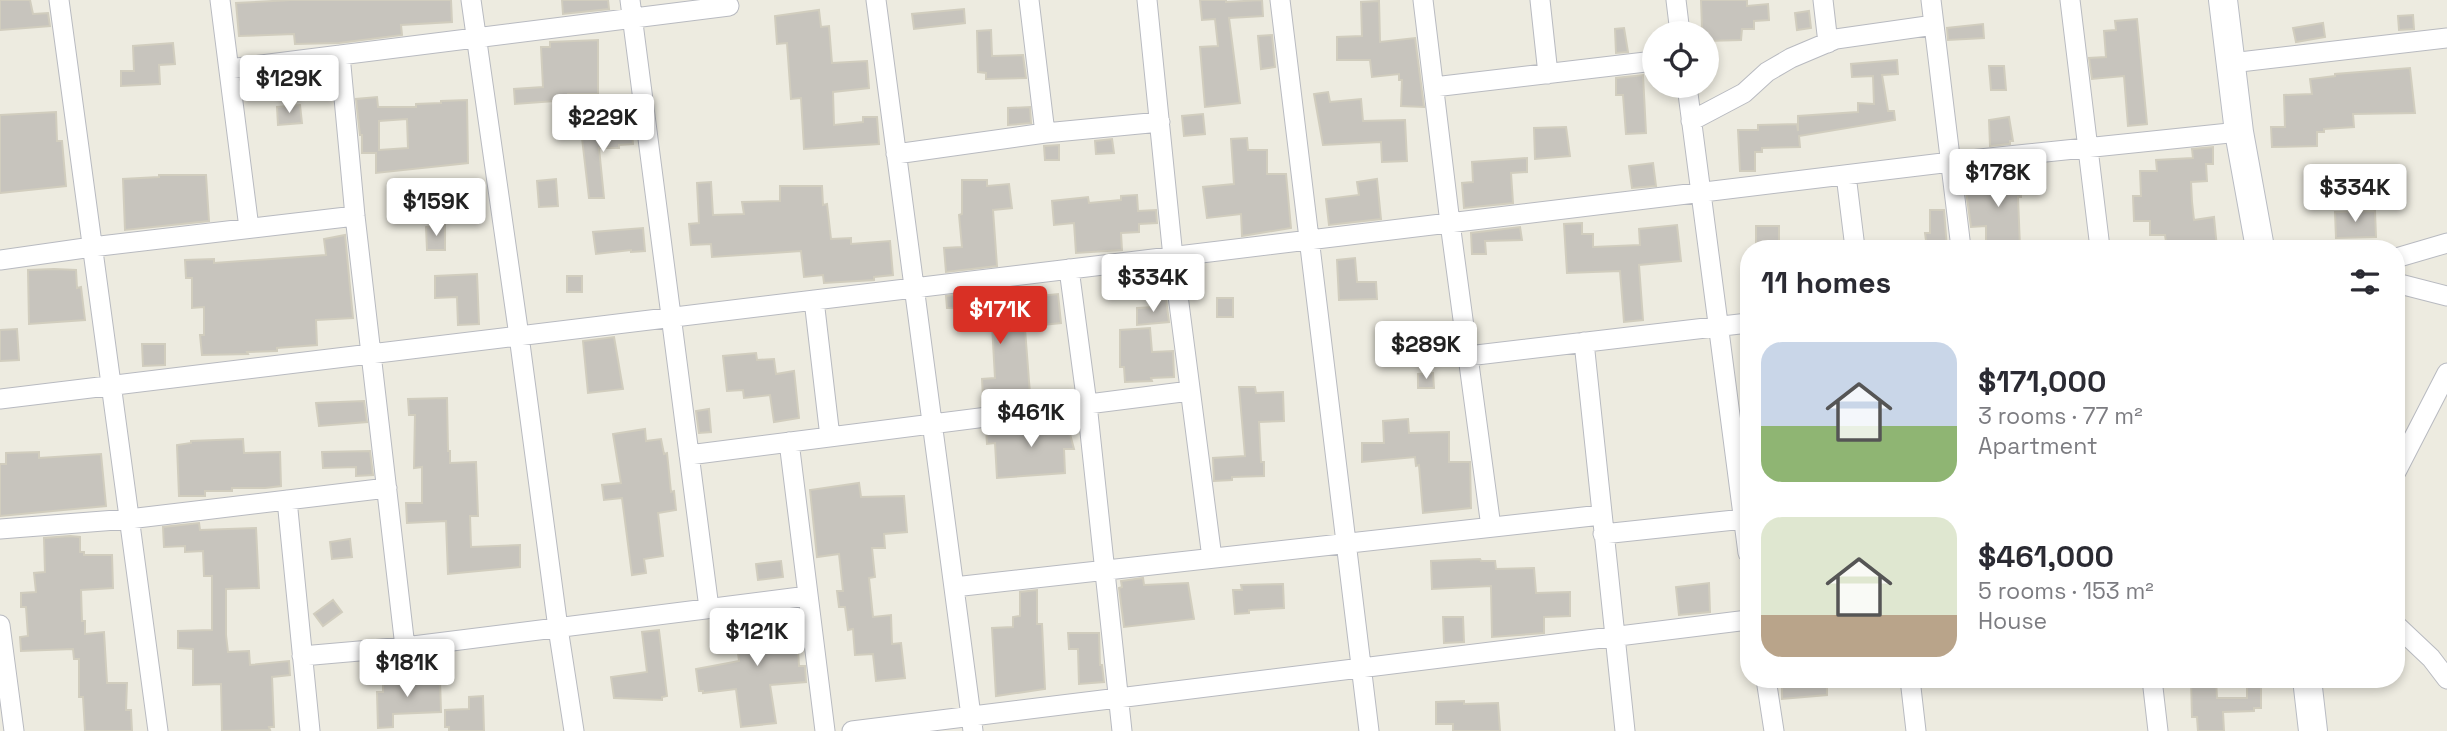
<!DOCTYPE html>
<meta charset="utf-8">
<style>
:root{--surface:#fff;--page:#f2f2f3;--text:#2b2b33;--muted:#7c7c81;--accent:#d93025}
body{margin:0;font-family:"Space Grotesk",sans-serif;background:var(--page);color:var(--text);height:100vh;display:flex;flex-direction:column;font-size:26px;white-space:nowrap}
*{box-sizing:border-box;margin:0}
p{font-size:23px;color:var(--muted)}
.icon{flex:none;width:38px;height:38px;fill:none;stroke:currentColor;stroke-width:2;stroke-linecap:round;stroke-linejoin:round}
.map{position:relative;flex:1;overflow:hidden}
.details{position:absolute;left:1740px;top:240px;width:665px;height:448px;display:flex;flex-direction:column;background:var(--surface);border-radius:28px;box-shadow:0 4px 10px #0003}
.details>*{flex:none}
.fabs{position:absolute;left:1642px;top:21px;display:grid;gap:14px}
.fabs a{display:grid;place-items:center;width:77px;height:77px;border-radius:50%;background:var(--surface);box-shadow:0 4px 10px #0003;font-size:35px}
.price{position:absolute;translate:-50% -60px;padding:0 16px;border-radius:7px;background:#fff;color:#222;font-size:23px;line-height:46px;filter:drop-shadow(0 2px 4px #0008)}
.price::after{content:'';position:absolute;left:50%;top:42px;width:21px;height:16px;margin-left:-10px;background:inherit;clip-path:polygon(0 0,100% 0,50% 100%)}
.price.on{background:var(--accent);color:#fff}
ul{padding:0;list-style:none}
li{display:flex;align-items:center;gap:21px;height:175px;padding:0 21px}
li span{display:grid;place-items:center;flex:none;width:196px;height:140px;border-radius:21px;color:#555}
li>.icon{margin-inline-start:auto}
span .icon{width:84px;height:84px;fill:#fffc;stroke-width:1}
li b{font-size:30px}
h2{display:flex;justify-content:space-between;align-items:center;height:84px;padding:0 21px;font-size:30px}
.map>svg:first-child{display:block}
</style>
<div class="map">
<svg width="2447" height="731" viewBox="0 0 2447 731">
<rect width="100%" height="100%" fill="#edebe0"/>
<path fill="#c7c4bd" stroke="#d1cdbe" stroke-width="2" fill-rule="evenodd" d="M0,0H30L33,14L48,13L50,26L0,30Z
M291,0H451L452,22L401,25L402,35L339,43L295,44L294,34L239,36L236,3Z
M562,0H608L609,9L563,14Z
M1200,0H1226V2L1262,0L1263,16L1229,18L1240,103L1205,107L1200,47L1218,46L1215,19L1202,20Z
M1701,0H1747V6L1768,4L1769,20L1754,21V29H1742L1741,40L1706,41V33L1702,29Z
M1379,1L1380,42L1415,38L1424,107L1401,106L1402,80H1399V74L1372,77L1370,60H1337V37L1362,36L1361,2Z
M964,9L965,23L914,29L912,14Z
M819,10L821,27L829,26L832,63L867,61L869,88L833,92L834,125L863,122V117H877L879,144L804,149L801,98L791,99L787,43L777,44L775,16Z
M1809,11L1811,28L1797,30L1795,13Z
M2413,15L2414,29L2399,30L2398,16Z
M2137,19L2147,124L2128,126L2124,76L2092,79L2089,58L2106,57L2104,31L2116,30L2115,21Z
M2323,23L2325,37L2296,42L2293,28Z
M1983,24L1984,38L1948,40L1947,28Z
M1624,28L1628,52L1616,53L1615,29Z
M991,30L992,56L1023,55L1026,78L986,79V73L978,72L977,31Z
M1272,35L1275,67L1261,69L1258,36Z
M598,40V94H568V100L515,104L514,89L543,87L541,47H550V42Z
M173,43L175,64L159,65L160,84L121,86V71H134L133,46Z
M1897,60L1898,74L1882,75L1888,111H1894L1895,120L1799,136L1800,147L1762,148V152H1755V171H1740L1738,130H1758V125L1797,124L1798,131V116L1858,112V103L1874,104L1873,76L1852,77L1851,64Z
M1989,66H2004L2006,90H1991Z
M2410,68L2415,113L2353,114L2354,127L2324,129V132H2317V146L2272,147L2271,127H2285L2284,95L2312,94L2310,79L2335,76V74Z
M1643,75L1646,133L1626,134L1623,95H1616V78Z
M1328,92L1330,102L1361,99L1363,121L1405,120L1407,161L1382,162L1381,142L1323,145L1314,94Z
M377,97L378,107H416V104L441,103V101L467,100L468,163L376,173V153H362V135H360L356,99ZM407,119L408,148L379,150V121Z
M300,105L302,123L278,125L277,107Z
M1030,107L1031,123L1008,125V108Z
M56,112L57,141H62L66,186L0,193V115Z
M1203,114L1205,134L1184,136L1182,116Z
M2009,117L2013,141H2010V144L1990,146L1989,120Z
M631,122L633,144L619,145V148H599L604,198H589L582,138H592L593,134H608V123Z
M1566,127L1570,156L1535,159L1534,128Z
M1247,138L1248,150H1267V174H1286L1291,228L1242,236L1241,214L1207,218L1203,187L1234,184L1231,139Z
M1112,139L1114,153L1096,154L1095,141Z
M1059,145V160H1045L1044,146Z
M2213,147V164H2206L2207,181L2191,182L2192,202L2194,220L2214,217L2217,248H2167L2165,235H2150V221H2134L2133,196H2141L2140,171H2157L2156,160L2193,158L2192,149Z
M1527,158V172L1511,173L1513,203L1464,208L1462,183L1473,182L1472,162Z
M1653,163L1656,186L1632,188L1629,166Z
M2011,168L2017,169V180H2020L2021,197H2018L2020,247L1986,248V226L1971,227L1966,191L1989,190L1988,170Z
M159,175H206L209,221L125,230L123,179L159,177Z
M556,179L558,206L539,207L537,181Z
M1377,179L1381,219L1329,225L1326,199L1359,195L1357,182Z
M962,180H987V186L1009,184L1012,208L993,210L997,266L946,272L944,248L962,247L959,215L962,214Z
M711,182L713,215L744,214L742,202L780,201V186H822L823,205L827,204L831,239L851,238V244L890,241L893,275L874,277V280L824,283L823,275L804,277L801,251L712,257L711,244L691,245L689,224L699,223L697,183Z
M1137,195L1138,211L1156,210L1157,223L1139,224V232L1121,233L1122,250L1076,253L1074,223L1054,225L1052,201L1088,197L1089,203L1121,200V196Z
M1930,210H1944L1947,248H1927L1925,233H1930Z
M2375,211L2376,237L2336,238L2335,212Z
M1582,223V234H1593V247L1640,245L1639,229L1677,225L1681,261L1639,265L1643,320L1624,322L1620,271L1567,273L1564,224Z
M445,224V250H427L426,227Z
M1756,226H1779V248H1756Z
M1520,227L1522,240L1485,241L1486,254H1472L1471,233Z
M643,228L645,251L631,252V250L596,254L593,232Z
M345,235L353,318L316,320L317,345L277,348V351L247,352L248,354L202,355L200,335H204V307L192,308V278H186L185,260L214,259V263L326,255L324,239Z
M1355,258L1357,282H1376L1377,299L1339,300L1337,260Z
M54,269L76,270L77,288L81,287L85,320L29,324L28,270Z
M477,274L479,324L458,325L457,297L435,298V276Z
M567,276H582V292H567Z
M1003,289L1005,329H1025L1030,394L983,398L982,379L995,378L991,307L947,308L946,296Z
M1058,294L1061,323L1043,325L1040,296Z
M1217,298H1233V317H1217Z
M1166,299L1169,322L1137,325V308L1156,307V300Z
M1150,328L1152,352L1173,351L1174,377L1151,378L1152,381L1125,382L1124,367H1120V330Z
M17,329L19,360L0,361V330Z
M614,337L623,389L588,393L583,341Z
M142,344H165V365L143,366Z
M756,353L757,360L774,359L776,374L794,371L799,418L774,422L770,395L744,398L743,390L727,391L723,356Z
M1433,373L1434,388H1418V374Z
M1239,387H1255L1256,393L1283,392L1284,421L1259,422L1261,462H1264V476L1232,477V480L1214,481L1213,458L1245,456Z
M447,398L448,451H450V463L476,462L478,516H470L471,547L520,545V567L448,574L446,521L407,523L406,503H422V467L414,468L415,415H409L408,399Z
M364,401L367,422L319,426L316,403Z
M709,409L711,432L699,433L696,411Z
M1066,419L1074,449H1064L1065,473L997,478L995,443L987,444L986,429L1035,423V426Z
M1408,419L1409,433L1449,432V462H1470L1471,508L1423,513L1419,465L1416,466L1415,457L1362,462V443H1384L1383,421Z
M645,429L646,441L661,439L664,454L667,453L671,492L674,491L676,510L658,513L663,556L644,559L646,573L632,575L622,498L604,500L602,485L621,483L613,434Z
M243,439L244,453L280,452L281,486L265,488H232V491H205V496H179L177,445L191,443V441Z
M370,451L373,475L356,476V467L323,468L322,452Z
M39,452V458L101,454L106,506L0,516V464H6V453Z
M859,483L861,497L904,496L907,532L884,534L885,548H872L875,577L869,578L873,617L891,615L892,644L901,643L905,678L876,681L873,654L855,655L853,629L848,630L845,607H839L837,591H843L839,554L817,557L810,490Z
M199,523L200,530L256,528L259,588L226,589V635L228,652L249,651L250,665L289,661L290,675L272,677L274,727H269L270,730L222,731L221,684L193,685V649L178,648V631L212,630V576H204L203,551L185,552V546L164,547L163,527Z
M70,536L80,537V552H84V555H112L113,588L81,590L82,621H85V634L104,632L107,683H127L126,710H131L132,731H85L83,697H79V659H74L73,649L21,651L20,637L28,636L26,607H21V593L36,592L34,573L45,572L44,538Z
M350,539L352,557L332,559L330,542Z
M1480,559L1481,561H1495L1496,569L1534,568L1536,593L1570,592V616L1544,617V633L1492,637L1491,586L1432,589L1431,561Z
M781,561L783,577L758,580L756,564Z
M1143,578L1144,585L1188,583L1194,619L1124,627L1119,588L1122,587L1121,581Z
M1709,583L1710,612L1679,615L1676,587Z
M1283,584L1284,608L1249,610V613L1235,614L1233,590H1242L1241,585Z
M1037,590V624H1042L1045,689L996,696L992,628L1013,627V617L1020,616V592Z
M333,600L342,612L323,626L314,614Z
M780,614L782,633L797,632L799,666H805L806,682L770,685L776,723L741,727L736,689L703,693V691H699L696,669L739,661L734,619Z
M1443,617H1463L1464,642L1444,643Z
M659,630L667,696L662,697V700L614,698L611,677L647,672L642,632Z
M1068,633H1099L1100,665H1102L1104,682L1079,684L1078,649H1069Z
M440,679L441,712L393,714V727L378,728L377,692H383V680Z
M2191,679H2216L2217,698H2247V685H2261V708H2254V711L2223,712L2224,731H2198L2197,717H2192Z
M1827,684V695L1782,699V685Z
M483,696L484,731H449V727H445V710L469,709V697Z
M1464,701V704L1498,703L1500,731H1453V724H1436V702Z"/>
<g fill="none" stroke-linecap="round" stroke-linejoin="round">
<defs>
<path id="street" d="M59,0L158,731
M220,0L249,228
M471,0L519,336L558,628L574,731
M630,0L709,608
M876,0L973,731
M1029,0L1045,133
M1147,0L1173,257L1212,558
M1280,0L1369,731
M1423,0L1450,223L1491,527
M1540,0L1548,74
M1676,0L1680,33
M1823,0L1828,43
M1931,0L1961,248
M2070,0L2100,248
M340,55L355,216L405,647
M2231,63L2447,38
M229,69L729,6
M1687,86L1748,553
M1434,87L1654,61
M1691,121L1744,93L1767,72L1791,58L1836,39L1934,25
M896,154L1045,133L1160,122
M1846,175L1855,248
M2396,258L2447,243
M0,260L92,247L355,216
M1069,269L1087,404L1122,731
M2396,283L2447,296
M814,300L830,437
M1584,342L1625,731
M1468,356L1748,323
M0,399L1951,162L2239,132
M789,442L825,731
M689,455L1190,391
M2396,472L2447,373
M287,500L310,731
M0,529L129,519L387,488
M1603,534L1744,519
M954,587L1601,515
M0,625L14,731
M2396,625L2431,658L2447,679
M302,656L405,647L808,596
M1766,679L1774,731
M1910,679L1916,731
M2152,679L2158,731
M852,731L1748,620"/>
<path id="secondary" d="M2223,0L2239,132L2260,248
M2307,679L2313,731"/>
</defs>
<use href="#street" stroke="#b8bac0" stroke-width="21"/>
<use href="#secondary" stroke="#b9bcc3" stroke-width="30"/>
<use href="#street" stroke="#fff" stroke-width="19"/>
<use href="#secondary" stroke="#fff" stroke-width="28"/>
</g>
</svg>
<div class="fabs">
<a><svg class="icon" aria-label="locate" viewBox="0 0 24 24"><circle cx="12" cy="12" r="6"/><path d="M12 2v4M12 18v4M2 12h4M18 12h4"/></svg></a>
</div>
<b class="price" style="left:289px;top:115px">$129K</b>
<b class="price" style="left:603px;top:154px">$229K</b>
<b class="price" style="left:1998px;top:209px">$178K</b>
<b class="price" style="left:2355px;top:224px">$334K</b>
<b class="price" style="left:436px;top:238px">$159K</b>
<b class="price" style="left:1153px;top:314px">$334K</b>
<b class="price on" style="left:1000px;top:346px">$171K</b>
<b class="price" style="left:1426px;top:381px">$289K</b>
<b class="price" style="left:1031px;top:449px">$461K</b>
<b class="price" style="left:757px;top:668px">$121K</b>
<b class="price" style="left:407px;top:699px">$181K</b>
<section class="details">
<h2>11 homes<svg class="icon" aria-label="filters" viewBox="0 0 24 24"><path d="M4 7h16M4 17h16"/><circle cx="9" cy="7" r="2"/><circle cx="15" cy="17" r="2"/></svg></h2>
<ul>
<li><span style="background:linear-gradient(#c9d6e8 60%,#8fb573 0)"><svg class="icon" aria-label="home" viewBox="0 0 24 24"><path d="M3 11l9-7 9 7M6 9v11h12V9"/></svg></span><div><b>$171,000</b><p>3 rooms · 77 m²</p><p>Apartment</p></div></li>
<li><span style="background:linear-gradient(#dfe7d0 70%,#b9a48a 0)"><svg class="icon" aria-label="home" viewBox="0 0 24 24"><path d="M3 11l9-7 9 7M6 9v11h12V9"/></svg></span><div><b>$461,000</b><p>5 rooms · 153 m²</p><p>House</p></div></li>
</ul>
</section>
</div>
